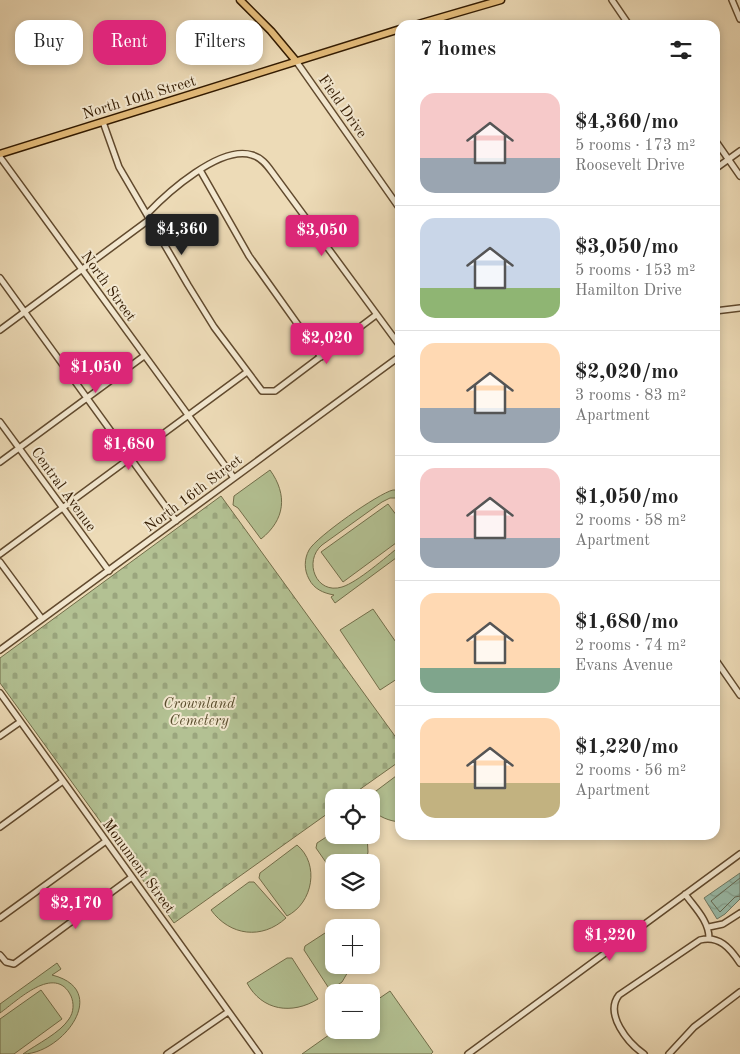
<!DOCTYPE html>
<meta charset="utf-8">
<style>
:root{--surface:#fff;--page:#f6f6f6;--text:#222;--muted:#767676;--line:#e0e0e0;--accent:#db2777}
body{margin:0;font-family:"Old Standard TT",serif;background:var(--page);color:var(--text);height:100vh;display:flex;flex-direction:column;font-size:19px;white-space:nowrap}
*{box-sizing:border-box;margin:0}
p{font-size:16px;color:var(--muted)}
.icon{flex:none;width:28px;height:28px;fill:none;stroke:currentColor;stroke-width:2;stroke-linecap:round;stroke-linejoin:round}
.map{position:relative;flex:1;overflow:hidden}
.details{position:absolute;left:395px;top:20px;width:325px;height:820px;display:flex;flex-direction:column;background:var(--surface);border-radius:15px;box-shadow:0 2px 8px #0003}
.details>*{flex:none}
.banner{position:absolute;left:15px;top:20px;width:305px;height:45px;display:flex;gap:10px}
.controls{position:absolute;left:325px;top:789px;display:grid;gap:10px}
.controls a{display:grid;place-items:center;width:55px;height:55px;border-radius:10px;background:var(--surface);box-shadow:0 2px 8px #0003;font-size:25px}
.price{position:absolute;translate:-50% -42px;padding:0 11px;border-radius:5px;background:var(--accent);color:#fff;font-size:16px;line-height:32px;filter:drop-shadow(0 1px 2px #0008)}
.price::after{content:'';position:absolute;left:50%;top:30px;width:15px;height:11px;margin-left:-8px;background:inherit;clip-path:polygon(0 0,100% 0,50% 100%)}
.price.on{background:#222;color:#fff}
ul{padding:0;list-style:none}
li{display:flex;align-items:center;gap:15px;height:125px;padding:0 25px}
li+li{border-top:1px solid var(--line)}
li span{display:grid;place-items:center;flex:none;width:140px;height:100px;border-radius:15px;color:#555}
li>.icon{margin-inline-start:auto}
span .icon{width:60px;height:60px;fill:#fffc;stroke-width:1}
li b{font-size:21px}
h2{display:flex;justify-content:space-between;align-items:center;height:60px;padding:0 25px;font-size:21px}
.tag{padding:0 18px;border-radius:15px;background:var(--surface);box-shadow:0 2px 8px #0003;font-size:18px;line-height:45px}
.tag.on{background:var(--accent);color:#fff}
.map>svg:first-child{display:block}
</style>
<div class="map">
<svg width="740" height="1054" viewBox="0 0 740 1054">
<defs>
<pattern id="cemetery-stones" width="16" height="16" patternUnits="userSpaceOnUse" patternTransform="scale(1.25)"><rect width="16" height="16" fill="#b3c193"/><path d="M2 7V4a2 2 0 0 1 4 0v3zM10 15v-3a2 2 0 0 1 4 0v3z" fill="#9aa57d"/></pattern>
<pattern id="water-waves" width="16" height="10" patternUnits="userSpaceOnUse" patternTransform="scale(1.25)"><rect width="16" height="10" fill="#9abcaa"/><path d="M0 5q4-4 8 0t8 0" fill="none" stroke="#85a190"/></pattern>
</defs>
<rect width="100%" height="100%" fill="#eddbb7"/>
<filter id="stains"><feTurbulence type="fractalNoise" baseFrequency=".004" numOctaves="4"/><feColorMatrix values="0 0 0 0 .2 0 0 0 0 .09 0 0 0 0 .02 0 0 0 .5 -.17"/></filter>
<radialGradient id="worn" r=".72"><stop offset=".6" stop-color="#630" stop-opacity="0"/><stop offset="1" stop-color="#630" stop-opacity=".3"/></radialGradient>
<path fill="url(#cemetery-stones)" stroke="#726e4a" d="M221,496L400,743V761L349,797L334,798V809L174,923L0,683V658Z"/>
<path fill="#b3c193" stroke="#726e4a" d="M270,470C288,495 285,520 261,539L238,508L233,505L234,496Z
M393,490H400V498H390L382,502L322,545C303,561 316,595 342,587C358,582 386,557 400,546V555L335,603L331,597L334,595C323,593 314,589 309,579C304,570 304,559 309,550C316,537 379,493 393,490Z
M388,504L400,520V540L343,582L321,552Z
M373,609L400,648V677L380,690L340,630Z
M400,773V822C389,821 379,817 371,809V798L368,797Z
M334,832V835H367L368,852L366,862H334V874L316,848L317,843Z
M297,845C320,864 313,903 287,916L259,878L260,873Z
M249,882H254L286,918C262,940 230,936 211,910Z
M345,920L350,927L334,928V965H352L342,982L330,990L304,950L305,946Z
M287,958H292L318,999C292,1015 262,1011 247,983Z
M57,963L61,969L52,975C112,990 62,1054 23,1054C37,1044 60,1033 69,1019C74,1012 74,1003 71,996C55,963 17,1001 0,1013V1004Z
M41,990L62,1019L14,1054H0V1019Z
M390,991L433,1052L431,1054H302L336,1030H371V1004Z"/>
<path fill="url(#water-waves)" stroke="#707b66" d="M740,873V899L725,914L717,919L704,898Z"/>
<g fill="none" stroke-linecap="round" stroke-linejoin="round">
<path stroke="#666b55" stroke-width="1" d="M740,878L711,901L720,912L735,897L740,896"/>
<defs>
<path id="minor" d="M612,0L629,25
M732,0L740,19
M296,61L400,209
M103,122L119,167L188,285L214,327L262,391H275L376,315
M715,140L740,176
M0,157L234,478
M715,169L740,151
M200,170L249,256L321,357
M147,214C167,193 220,145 252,155C261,157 267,165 272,172L400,346
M0,278L176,521
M715,311L740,308
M0,330L150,219
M0,422L109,571
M0,462L144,356
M0,554L247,372
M0,562L42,619
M0,650L400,356
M715,659L740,695
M0,693L259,1054
M0,736L20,722
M0,827L63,781
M685,894C695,908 709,921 709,938
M0,918L106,841
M709,927L723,924L740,913
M0,955L6,962L14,964L132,877
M167,1054L228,1012
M468,1054L740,854
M644,1054C628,1043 604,1014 619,995L700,940C719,935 730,948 740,963
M669,1054L694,1027L740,992"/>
<path id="major" d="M240,0L271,31L296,61
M415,25L501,0
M0,154L400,29"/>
</defs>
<use href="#minor" stroke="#614a2e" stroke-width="8"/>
<use href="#major" stroke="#321a00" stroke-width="9"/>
<use href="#minor" stroke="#f3e8d0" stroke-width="5"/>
<use href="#major" stroke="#e6be7c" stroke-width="6"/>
</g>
<g text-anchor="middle" stroke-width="4" stroke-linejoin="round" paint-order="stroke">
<g font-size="15" fill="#321a00" stroke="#f3e8d0">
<text transform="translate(139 97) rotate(-17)" y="5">North 10th Street</text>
<text transform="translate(343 106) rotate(55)" y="5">Field Drive</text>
<text transform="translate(109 286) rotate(54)" y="5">North Street</text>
<text transform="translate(64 489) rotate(54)" y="5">Central Avenue</text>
<text transform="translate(193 493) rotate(-37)" y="5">North 16th Street</text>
<text transform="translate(139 866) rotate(54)" y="5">Monument Street</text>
</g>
<g font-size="15" font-style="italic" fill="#594c2c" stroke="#f3e8d0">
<text x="199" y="708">Crownland<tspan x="199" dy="17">Cemetery</tspan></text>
</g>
</g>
<rect width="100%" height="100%" filter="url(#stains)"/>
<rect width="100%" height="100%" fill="url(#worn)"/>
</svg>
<div class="controls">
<a><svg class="icon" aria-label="locate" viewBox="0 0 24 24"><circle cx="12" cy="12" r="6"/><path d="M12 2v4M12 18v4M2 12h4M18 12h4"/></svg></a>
<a><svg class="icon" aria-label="layers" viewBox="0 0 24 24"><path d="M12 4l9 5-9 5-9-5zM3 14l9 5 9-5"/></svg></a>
<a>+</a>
<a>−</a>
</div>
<b class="price on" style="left:182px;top:256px">$4,360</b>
<b class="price" style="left:322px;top:257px">$3,050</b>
<b class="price" style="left:327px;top:365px">$2,020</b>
<b class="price" style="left:96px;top:394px">$1,050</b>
<b class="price" style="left:129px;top:471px">$1,680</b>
<b class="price" style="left:76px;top:930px">$2,170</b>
<b class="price" style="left:610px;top:962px">$1,220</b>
<div class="banner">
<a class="tag">Buy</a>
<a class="tag on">Rent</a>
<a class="tag">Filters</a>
</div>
<section class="details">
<h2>7 homes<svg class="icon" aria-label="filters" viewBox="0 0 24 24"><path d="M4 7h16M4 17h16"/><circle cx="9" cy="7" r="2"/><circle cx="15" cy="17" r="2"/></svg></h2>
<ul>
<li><span style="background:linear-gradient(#f6c9c9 65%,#9aa5b1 0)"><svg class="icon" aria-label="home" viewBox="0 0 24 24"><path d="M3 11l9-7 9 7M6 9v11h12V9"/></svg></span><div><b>$4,360/mo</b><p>5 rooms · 173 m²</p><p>Roosevelt Drive</p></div></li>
<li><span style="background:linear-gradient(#c9d6e8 70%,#8fb573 0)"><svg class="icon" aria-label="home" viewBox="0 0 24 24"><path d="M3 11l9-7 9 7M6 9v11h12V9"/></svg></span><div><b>$3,050/mo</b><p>5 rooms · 153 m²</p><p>Hamilton Drive</p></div></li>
<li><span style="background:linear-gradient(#ffd9b3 65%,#9aa5b1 0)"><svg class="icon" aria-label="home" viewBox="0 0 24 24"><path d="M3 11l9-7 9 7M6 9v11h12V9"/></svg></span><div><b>$2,020/mo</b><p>3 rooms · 83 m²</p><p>Apartment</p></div></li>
<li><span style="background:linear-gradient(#f6c9c9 70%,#9aa5b1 0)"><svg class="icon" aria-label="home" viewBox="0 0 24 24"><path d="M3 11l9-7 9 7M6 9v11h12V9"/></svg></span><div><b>$1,050/mo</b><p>2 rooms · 58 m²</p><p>Apartment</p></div></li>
<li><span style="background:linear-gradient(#ffd9b3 75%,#7fa58c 0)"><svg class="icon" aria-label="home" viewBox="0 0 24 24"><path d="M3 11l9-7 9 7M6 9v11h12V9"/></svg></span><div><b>$1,680/mo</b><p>2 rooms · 74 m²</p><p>Evans Avenue</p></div></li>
<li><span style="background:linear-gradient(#ffd9b3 65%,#c2b280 0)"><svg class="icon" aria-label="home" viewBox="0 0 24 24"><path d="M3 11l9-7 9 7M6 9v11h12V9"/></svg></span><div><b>$1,220/mo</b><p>2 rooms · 56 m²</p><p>Apartment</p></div></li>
</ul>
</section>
</div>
